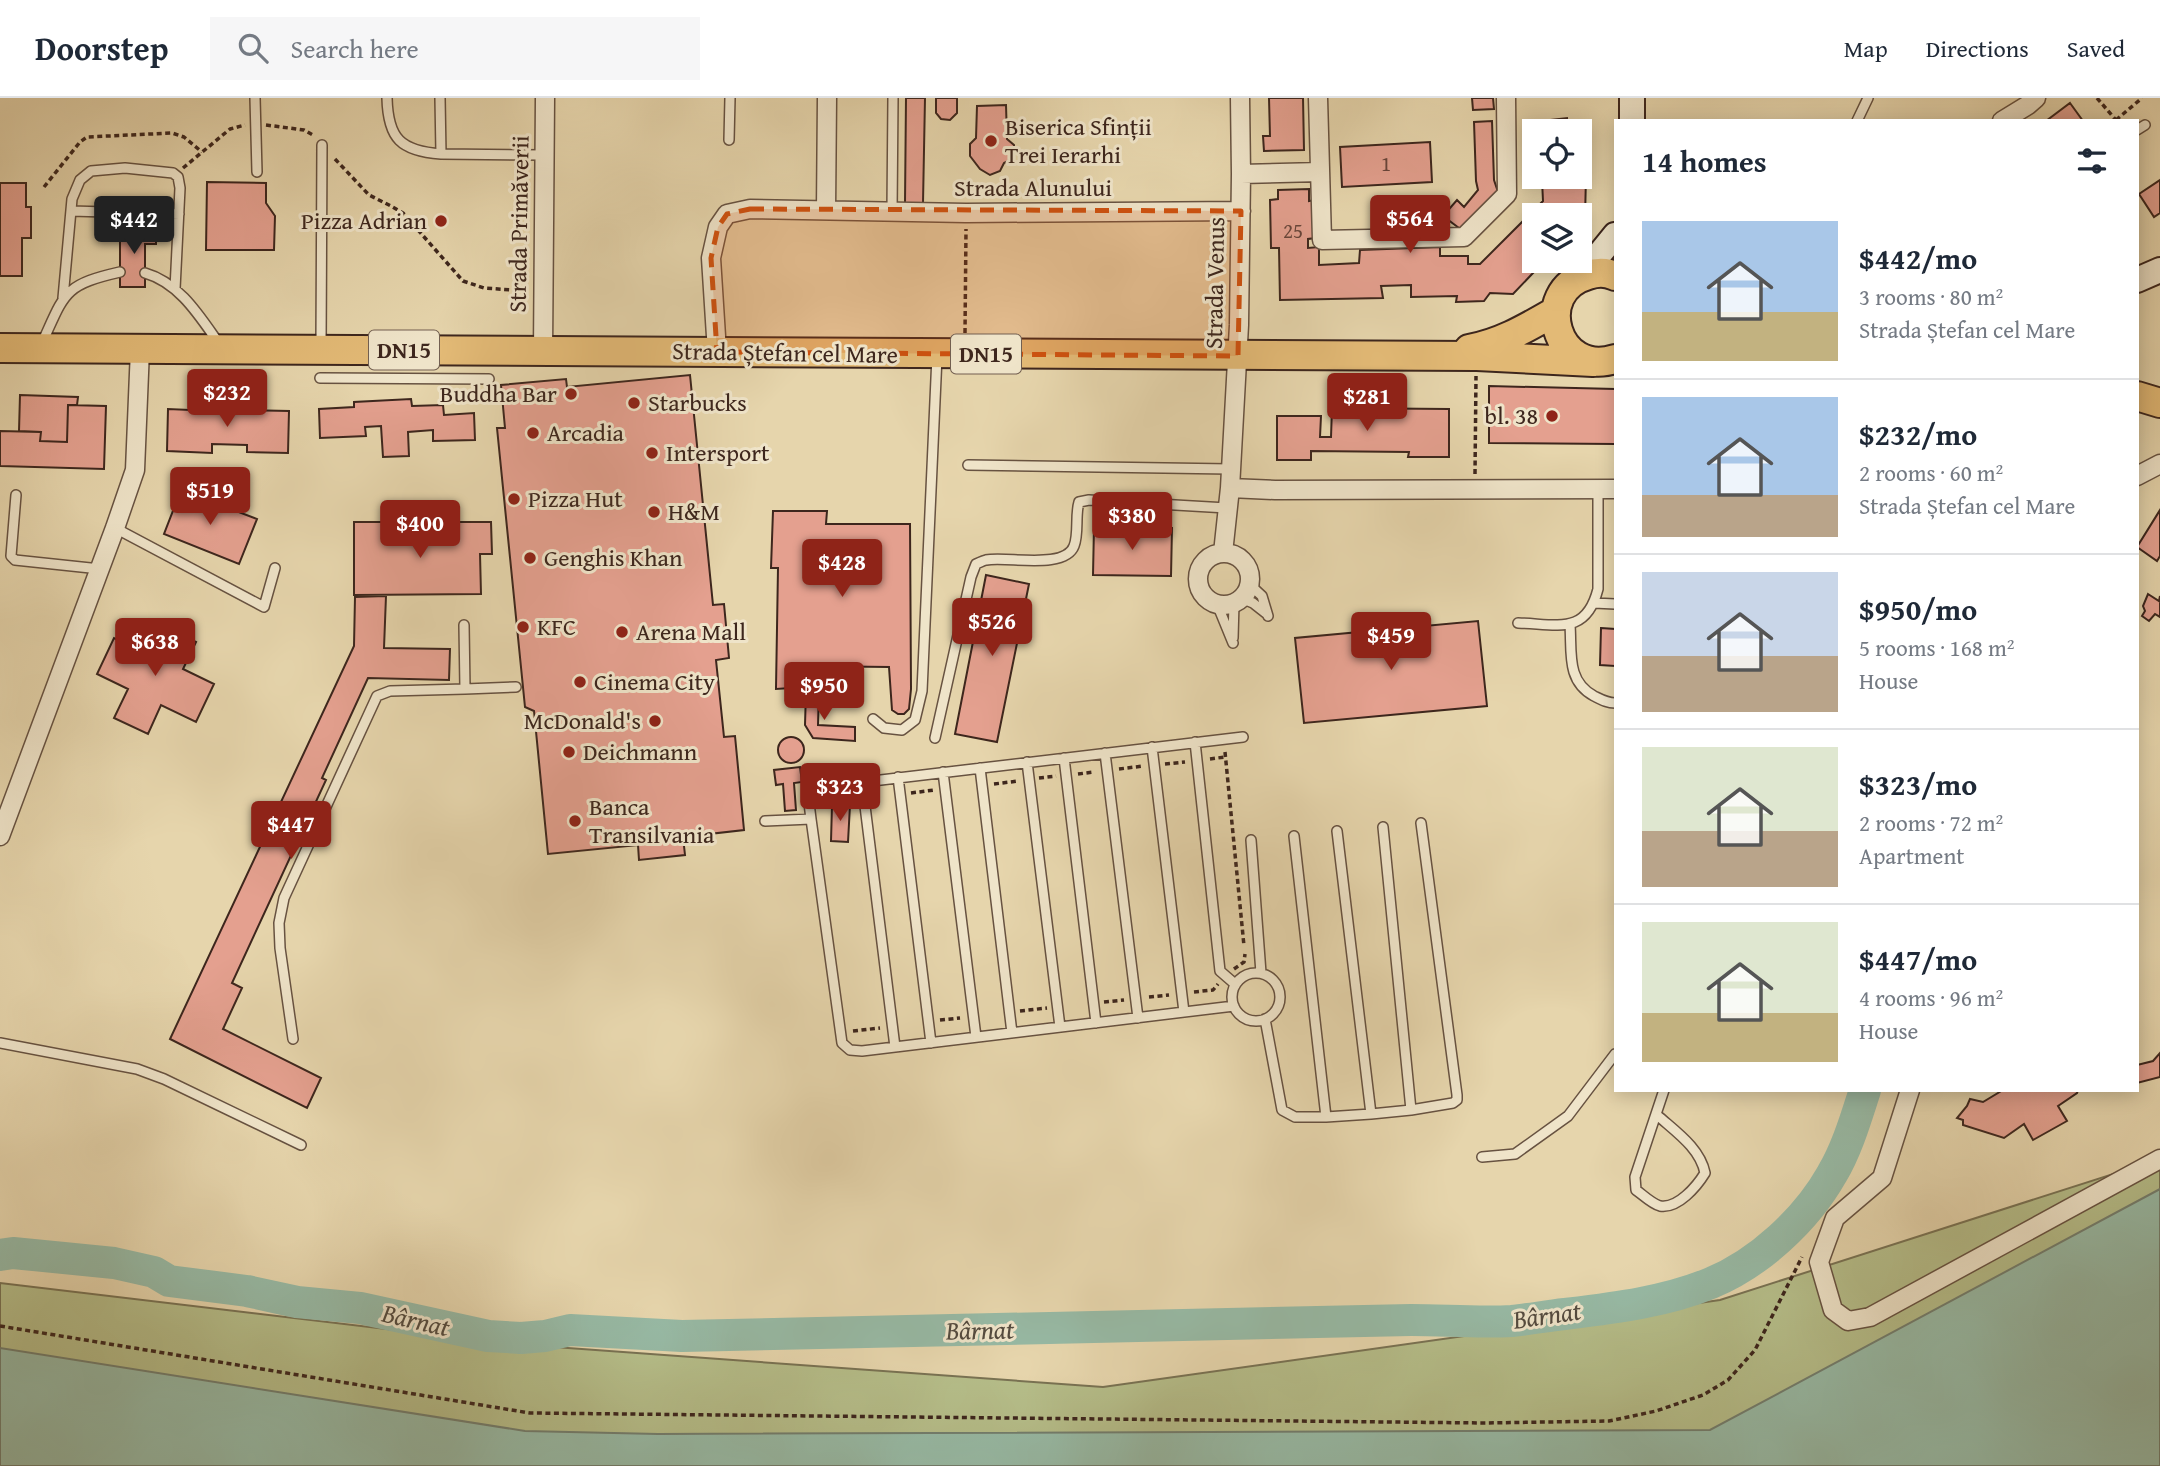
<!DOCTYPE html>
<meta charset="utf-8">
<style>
:root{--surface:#fff;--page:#f6f6f7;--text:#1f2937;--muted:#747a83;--line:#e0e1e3;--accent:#8f2418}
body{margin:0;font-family:"Gentium Book Plus",serif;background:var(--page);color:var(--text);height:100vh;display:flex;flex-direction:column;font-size:26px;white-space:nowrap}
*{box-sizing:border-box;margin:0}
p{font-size:23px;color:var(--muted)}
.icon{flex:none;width:38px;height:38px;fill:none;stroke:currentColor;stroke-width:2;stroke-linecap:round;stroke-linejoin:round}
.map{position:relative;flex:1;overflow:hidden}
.panel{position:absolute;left:1614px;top:21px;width:525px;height:973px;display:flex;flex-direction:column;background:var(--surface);border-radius:0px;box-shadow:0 4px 18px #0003}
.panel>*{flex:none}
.fabs{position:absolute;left:1522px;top:21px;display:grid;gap:14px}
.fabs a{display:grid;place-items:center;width:70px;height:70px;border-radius:0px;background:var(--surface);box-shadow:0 4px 18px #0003;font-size:35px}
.price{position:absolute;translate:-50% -60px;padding:0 16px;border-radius:7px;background:var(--accent);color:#fff;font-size:23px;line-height:46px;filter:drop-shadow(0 2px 4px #0008)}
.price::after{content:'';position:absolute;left:50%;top:42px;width:21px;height:16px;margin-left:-10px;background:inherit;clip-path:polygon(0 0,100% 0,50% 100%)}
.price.active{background:#222;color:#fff}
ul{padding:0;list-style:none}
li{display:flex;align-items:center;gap:21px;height:175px;padding:0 28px}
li+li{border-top:2px solid var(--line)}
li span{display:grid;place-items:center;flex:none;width:196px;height:140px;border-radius:0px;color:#555}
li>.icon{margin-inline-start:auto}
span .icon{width:84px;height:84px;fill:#fffc;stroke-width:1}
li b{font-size:30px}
h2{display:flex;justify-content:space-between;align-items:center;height:84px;padding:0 28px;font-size:30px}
header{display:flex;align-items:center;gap:42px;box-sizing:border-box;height:98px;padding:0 35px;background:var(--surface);border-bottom:2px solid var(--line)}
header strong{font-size:33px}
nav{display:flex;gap:38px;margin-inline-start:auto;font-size:24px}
.search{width:490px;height:63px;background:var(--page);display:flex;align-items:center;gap:18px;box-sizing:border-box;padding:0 24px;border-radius:0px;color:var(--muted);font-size:26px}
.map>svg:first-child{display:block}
</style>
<header>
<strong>Doorstep</strong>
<div class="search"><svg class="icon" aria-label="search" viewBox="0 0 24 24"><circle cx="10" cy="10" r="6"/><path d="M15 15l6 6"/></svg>Search here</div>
<nav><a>Map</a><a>Directions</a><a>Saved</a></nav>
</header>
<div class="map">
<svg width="2160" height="1368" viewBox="0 0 2160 1368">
<rect width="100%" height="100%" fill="#e6d5ac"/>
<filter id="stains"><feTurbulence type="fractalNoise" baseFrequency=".00286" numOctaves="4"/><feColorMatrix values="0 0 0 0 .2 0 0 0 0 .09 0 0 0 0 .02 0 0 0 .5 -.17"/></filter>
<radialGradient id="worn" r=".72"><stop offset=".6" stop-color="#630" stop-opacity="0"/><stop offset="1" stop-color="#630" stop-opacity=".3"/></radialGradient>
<path fill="#b5bd89" stroke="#797253" stroke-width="2" d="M2160,1061V1368H0V1185L513,1246L1103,1289L1720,1202Z"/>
<path fill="#97b9a4" stroke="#737e6e" stroke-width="2" d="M2160,1091V1368H0V1250L525,1333L658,1336L1710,1332Z"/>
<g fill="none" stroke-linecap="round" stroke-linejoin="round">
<path stroke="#97b9a4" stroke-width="32" d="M0,1157L13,1155L114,1165L154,1174L169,1183L247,1193L297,1204L360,1210L488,1238L521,1240L545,1238L570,1232L682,1238L1411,1222C1444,1222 1479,1225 1512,1223C1530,1221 1547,1218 1565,1216C1614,1210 1665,1204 1711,1185C1759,1165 1806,1122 1832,1076C1847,1051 1856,1020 1865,992"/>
</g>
<path fill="#e4a08f" stroke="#3d261d" stroke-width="2" d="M906,0H925L923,105H905Z
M936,0H957V15L950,22L941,21L936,15Z
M1269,0H1303L1304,52L1264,53L1263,38H1270Z
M1472,0H1493L1494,11L1473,12Z
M2070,5L2083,23H2046Z
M1006,7L1007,41L1014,47V60L1004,65L1000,73L990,77L980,71L970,58V46L976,40L977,8Z
M1567,20L1568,33H1535V58L1527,59L1525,25Z
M1492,23L1494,82L1499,97L1463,133L1443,118L1457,102L1464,109L1478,92L1476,83L1474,24Z
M1430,44L1432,84L1342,89L1340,49Z
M1532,63H1535V79H1580V77H1586L1585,121L1580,125V117H1535V162L1527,170L1533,175L1513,196L1490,195L1484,203L1456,204L1457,198L1411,199V187L1381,188L1383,200L1280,202L1279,150H1271L1270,102L1278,101V92L1309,91V103L1315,102L1316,140L1308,141V150L1319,149V167L1359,165L1360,152L1440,149V158H1468V166H1480L1543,103L1542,82H1532Z
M2160,82V115L2154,119L2139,96Z
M207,84L266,85V105L275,118L274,152H206Z
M0,85H26V109H31V140H22V178H0Z
M120,131L156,132V146H145V189H120Z
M690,277L713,507L724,506L729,560L716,562L724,639L735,638L744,732L683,739L685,757L639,762L638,747L548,756L534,613L525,609L497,330H505L501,287L566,281L567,289Z
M1489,288L1615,291V346L1489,345Z
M20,297L78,299L77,307H68L67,344L40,343L41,334L19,333Z
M411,301L412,308L443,307L444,317L474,315L475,342L433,343V332L408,334L409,358L383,359L381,328L365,329L366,338L320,340L319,311L354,309V304Z
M190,306L247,307V312L289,313L288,355L247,354V347L212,346V355L167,353L168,311L190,312Z
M68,307L106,308L104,371L0,368V333L41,334L40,343L67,344Z
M1332,310L1449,311V359H1408L1409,354L1311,353V362H1277V318H1321L1320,339H1331Z
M181,392L257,421L239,466L164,436Z
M2160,412V458L2157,463L2137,449Z
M773,413H827L826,426H910L911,591L909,611L904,616H898L892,612L889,569L806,568V589L776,591L778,470H771Z
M354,424H386V434L450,433V424H491L492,456H480L481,496L354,497Z
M1094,429L1172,430L1171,478L1093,477Z
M986,477L1029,486L997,644L955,636Z
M2148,496L2159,503L2160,498V519L2155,516L2149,523L2142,518L2145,513L2143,508Z
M386,498L384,550L450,551L449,582L368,580L322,680L326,682L232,885L242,890L223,931L321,980L307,1010L170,941L354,548L355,499Z
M152,523L196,544L183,571L214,586L196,624L161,607L148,636L114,620L128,591L97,576L114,540L138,552Z
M1478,523L1487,608L1304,625L1295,540Z
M1601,530L1615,531V568L1600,567Z
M806,593H819L818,627L855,629V643L813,640L805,627Z
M778 652a13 13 0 1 1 26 0a13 13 0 1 1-26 0Z
M800,669L802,684L794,685L796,712L785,713L783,686L776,687L774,672Z
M832,707H850L848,744L831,743Z
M2160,955V979L2137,985V967L2153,963Z
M2003,992H2078L2077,995L2058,1008L2067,1023L2033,1042L2024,1026L2004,1040L1963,1027V1022L1957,1020L1967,1008L1970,1001L1983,1004Z"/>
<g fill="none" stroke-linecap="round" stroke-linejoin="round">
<defs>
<path id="lane" d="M255,0L257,74
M387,0C388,41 401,53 441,56
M440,0L441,56L544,57
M1857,23L1868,0
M2137,32L2145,27
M729,42L730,0
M71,113L179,116
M892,113L893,0
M145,175C180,185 200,219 220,247
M63,200L72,101L80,82L91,73L125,70L173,75L178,79L180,90L175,191
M42,245C65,195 63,187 120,174
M321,248L322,47
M320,280L489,281
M968,367L1230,371
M16,397L11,458L15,462L100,471
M115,430L264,509L275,470
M1249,486L1262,498L1268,518
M1241,500L1253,505L1267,516
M1594,505L1615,506
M1217,506L1233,545
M1518,525C1557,526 1586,538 1598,491V391
M1570,527C1572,554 1566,583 1594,598C1602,602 1607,605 1615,605
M1233,540L1234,505
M465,591L516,589
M873,621L884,630L902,632L915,622L922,593L937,258
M935,640L971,479L976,466C979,465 982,463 986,462C1007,458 1065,472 1074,448C1079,436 1075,417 1079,404L1089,402L1227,410
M1195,644L1220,873L1235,886
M1152,649L1184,914
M1105,655L1138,920
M1064,660L1096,925
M1027,664L1060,929
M980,670L1012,935
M943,674L976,939
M898,679L931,945
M862,684L895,949
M811,721L842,945L850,952L862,953L1234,908
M765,723L811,721L809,705L813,694L822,689L1243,639
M1383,729L1411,1012L1453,1005L1457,1002V997L1421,725
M1337,733L1371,1016L1411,1012
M1294,738L1326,1019L1371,1016
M1251,742L1261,875
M1232 899a24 24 0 1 1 48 0a24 24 0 1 1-48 0Z
M1265,921L1282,1012L1295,1019H1326
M293,941L280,850L279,825L284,800L377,598L390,593L465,591L464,527
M0,945L137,971L164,981L301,1047
M1657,1017C1676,1034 1700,1050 1705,1075C1697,1088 1678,1111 1660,1108C1652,1106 1643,1097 1636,1092L1635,1079L1664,992
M1482,1059L1515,1056L1568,1018L1615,956"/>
<path id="street" d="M1240,0L1241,76L1239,227L1230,390L1275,392L1615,391
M1318,0L1322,142L1464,139L1507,96L1506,0
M2002,23L2028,7L2036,0
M1241,76L1320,74
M826,112L827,0
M543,253L545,0
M717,254L711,160L718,129L727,116L750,111L966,115L1241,113
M2137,378L2160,366
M1223,455L1230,390
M1198 481a26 26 0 1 1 52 0a26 26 0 1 1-52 0Z
M0,738L115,430L135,372L140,251
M1910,992L1882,1080L1835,1120L1819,1164L1833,1212L1848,1223L1870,1219L2160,1061"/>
<path id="secondary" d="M1632,0V23
M1581,179L1615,137
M2137,182L2160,172"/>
<path id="primary" d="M1615,178C1607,174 1597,174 1588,177C1531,193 1556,280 1615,261
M0,250L1477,258L1593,264
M1469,251C1502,245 1528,229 1556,213
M2137,298L2160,305"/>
</defs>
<use href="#lane" stroke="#675241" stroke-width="12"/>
<use href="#street" stroke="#675241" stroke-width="21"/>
<use href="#secondary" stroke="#3d261d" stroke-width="28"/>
<use href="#primary" stroke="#3d261d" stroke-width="32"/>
<path stroke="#3d261d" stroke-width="3.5" stroke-dasharray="5 3.5" stroke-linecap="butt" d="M2097,0L2115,21
M2116,22L2142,0
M266,27L304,32L313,37
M335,61L369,97L391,108L403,115L463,183L484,190L527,193
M183,70L230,31L245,27
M44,89L80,44L87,39L172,35L184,39L202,54
M965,235L966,131
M1475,376L1476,278
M1225,654L1244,848
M1210,661L1225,659
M1165,666L1185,664
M1119,671L1143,668
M1078,676L1094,674
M1039,680L1056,678
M994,686L1018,683
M911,695L934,692
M824,704L851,701
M1234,871L1244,864L1245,856
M1194,894L1213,892L1218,886
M1149,899L1169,897
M1104,904L1124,902
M1020,913L1047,910
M940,922L960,920
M853,933L880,930
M0,1228L530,1315L1485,1325L1609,1323L1656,1313L1703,1297L1728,1282L1755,1252L1802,1159"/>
<use href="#lane" stroke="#efe4c9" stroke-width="9"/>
<use href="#street" stroke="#efe4c9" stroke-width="18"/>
<use href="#secondary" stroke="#efe4c9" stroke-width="24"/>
<use href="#primary" stroke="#e3ba76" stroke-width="28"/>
</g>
<path fill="#ce510f" fill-opacity="0.2" stroke="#ce510f" stroke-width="5" stroke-dasharray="14 9" stroke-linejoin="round" d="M750,111L1241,113L1238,258L717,254L711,160L718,129L727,116Z"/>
<g fill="#8f2418" stroke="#efe4c9" stroke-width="2.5">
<circle cx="991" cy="43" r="7"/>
<circle cx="441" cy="123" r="7"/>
<circle cx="571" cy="296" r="7"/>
<circle cx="634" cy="305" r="7"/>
<circle cx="1552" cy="318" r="7"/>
<circle cx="533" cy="335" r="7"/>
<circle cx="652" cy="355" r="7"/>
<circle cx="514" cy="401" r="7"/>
<circle cx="654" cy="414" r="7"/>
<circle cx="530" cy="460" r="7"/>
<circle cx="523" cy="529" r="7"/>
<circle cx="622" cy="534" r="7"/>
<circle cx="580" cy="584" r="7"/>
<circle cx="655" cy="623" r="7"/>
<circle cx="569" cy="654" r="7"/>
<circle cx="575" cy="723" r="7"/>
</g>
<g text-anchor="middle" stroke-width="6" stroke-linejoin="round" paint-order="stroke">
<g font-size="21" fill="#67443a">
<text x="1386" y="73">1</text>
<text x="1293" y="140">25</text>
</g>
<g fill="#efe4c9" stroke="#725f51" stroke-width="2">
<rect x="369" y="232.5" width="70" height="39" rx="5"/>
<rect x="951" y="236.5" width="70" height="39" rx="5"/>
</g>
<g font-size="23" font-weight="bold" fill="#3d261d">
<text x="404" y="260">DN15</text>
<text x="986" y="264">DN15</text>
</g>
<g font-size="24" fill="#3d261d" stroke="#efe4c9" text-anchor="start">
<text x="1005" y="37">Biserica Sfinții<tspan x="1005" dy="28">Trei Ierarhi</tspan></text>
<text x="427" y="131" text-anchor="end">Pizza Adrian</text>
<text x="557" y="304" text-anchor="end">Buddha Bar</text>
<text x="648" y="313">Starbucks</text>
<text x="1538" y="326" text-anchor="end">bl. 38</text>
<text x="547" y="343">Arcadia</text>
<text x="666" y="363">Intersport</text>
<text x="528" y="409">Pizza Hut</text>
<text x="668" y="422">H&amp;M</text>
<text x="544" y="468">Genghis Khan</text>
<text x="537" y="537">KFC</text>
<text x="636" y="542">Arena Mall</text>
<text x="594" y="592">Cinema City</text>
<text x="641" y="631" text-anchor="end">McDonald's</text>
<text x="583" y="662">Deichmann</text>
<text x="589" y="717">Banca<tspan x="589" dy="28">Transilvania</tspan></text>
</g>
<g font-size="24" fill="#3d261d" stroke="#efe4c9">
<text x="1033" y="98">Strada Alunului</text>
<text transform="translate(519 126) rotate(-89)" y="8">Strada Primăverii</text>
<text transform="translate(1215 185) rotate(-89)" y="8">Strada Venus</text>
<text transform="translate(785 255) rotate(1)" y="8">Strada Ștefan cel Mare</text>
</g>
<g font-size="26" font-style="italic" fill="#544b3f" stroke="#efe4c9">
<text transform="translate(1547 1217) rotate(-8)" y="9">Bârnat</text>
<text transform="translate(416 1222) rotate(13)" y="9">Bârnat</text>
<text transform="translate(980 1232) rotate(-1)" y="9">Bârnat</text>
</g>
</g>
<rect width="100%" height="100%" filter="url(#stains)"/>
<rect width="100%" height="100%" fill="url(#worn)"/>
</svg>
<div class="fabs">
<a><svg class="icon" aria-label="locate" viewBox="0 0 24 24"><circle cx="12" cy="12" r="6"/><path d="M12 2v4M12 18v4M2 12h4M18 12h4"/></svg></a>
<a><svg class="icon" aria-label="layers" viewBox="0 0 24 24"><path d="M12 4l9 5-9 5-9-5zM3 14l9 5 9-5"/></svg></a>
</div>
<b class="price" style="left:1410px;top:157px">$564</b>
<b class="price active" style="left:134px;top:158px">$442</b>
<b class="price" style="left:227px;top:331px">$232</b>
<b class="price" style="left:1367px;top:335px">$281</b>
<b class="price" style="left:210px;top:429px">$519</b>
<b class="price" style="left:1132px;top:454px">$380</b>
<b class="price" style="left:420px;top:462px">$400</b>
<b class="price" style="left:842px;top:501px">$428</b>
<b class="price" style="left:992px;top:560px">$526</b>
<b class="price" style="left:1391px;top:574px">$459</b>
<b class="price" style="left:155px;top:580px">$638</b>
<b class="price" style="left:824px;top:624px">$950</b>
<b class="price" style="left:840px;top:725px">$323</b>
<b class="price" style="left:291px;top:763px">$447</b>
<section class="panel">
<h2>14 homes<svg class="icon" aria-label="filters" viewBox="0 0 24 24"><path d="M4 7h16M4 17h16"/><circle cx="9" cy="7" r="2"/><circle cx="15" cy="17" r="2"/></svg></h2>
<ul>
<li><span style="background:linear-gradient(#a9c7e8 65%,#c2b280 0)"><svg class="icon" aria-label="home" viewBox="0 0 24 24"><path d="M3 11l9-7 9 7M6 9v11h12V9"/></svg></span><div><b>$442/mo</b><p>3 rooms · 80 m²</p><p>Strada Ștefan cel Mare</p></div></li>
<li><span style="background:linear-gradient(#a9c7e8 70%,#b9a48a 0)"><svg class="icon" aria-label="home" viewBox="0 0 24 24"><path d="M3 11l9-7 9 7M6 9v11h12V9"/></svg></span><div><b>$232/mo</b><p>2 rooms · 60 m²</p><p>Strada Ștefan cel Mare</p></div></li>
<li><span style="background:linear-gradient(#c9d6e8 60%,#b9a48a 0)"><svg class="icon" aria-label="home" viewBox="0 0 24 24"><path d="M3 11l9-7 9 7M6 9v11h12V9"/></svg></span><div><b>$950/mo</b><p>5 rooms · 168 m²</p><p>House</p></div></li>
<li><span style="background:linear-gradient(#dfe7d0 60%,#b9a48a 0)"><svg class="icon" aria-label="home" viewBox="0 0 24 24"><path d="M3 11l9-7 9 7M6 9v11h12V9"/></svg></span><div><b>$323/mo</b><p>2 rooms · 72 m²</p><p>Apartment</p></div></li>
<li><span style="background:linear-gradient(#dfe7d0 65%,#c2b280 0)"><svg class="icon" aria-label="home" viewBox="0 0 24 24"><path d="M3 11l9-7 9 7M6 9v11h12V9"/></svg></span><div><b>$447/mo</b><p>4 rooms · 96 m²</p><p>House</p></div></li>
</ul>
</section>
</div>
